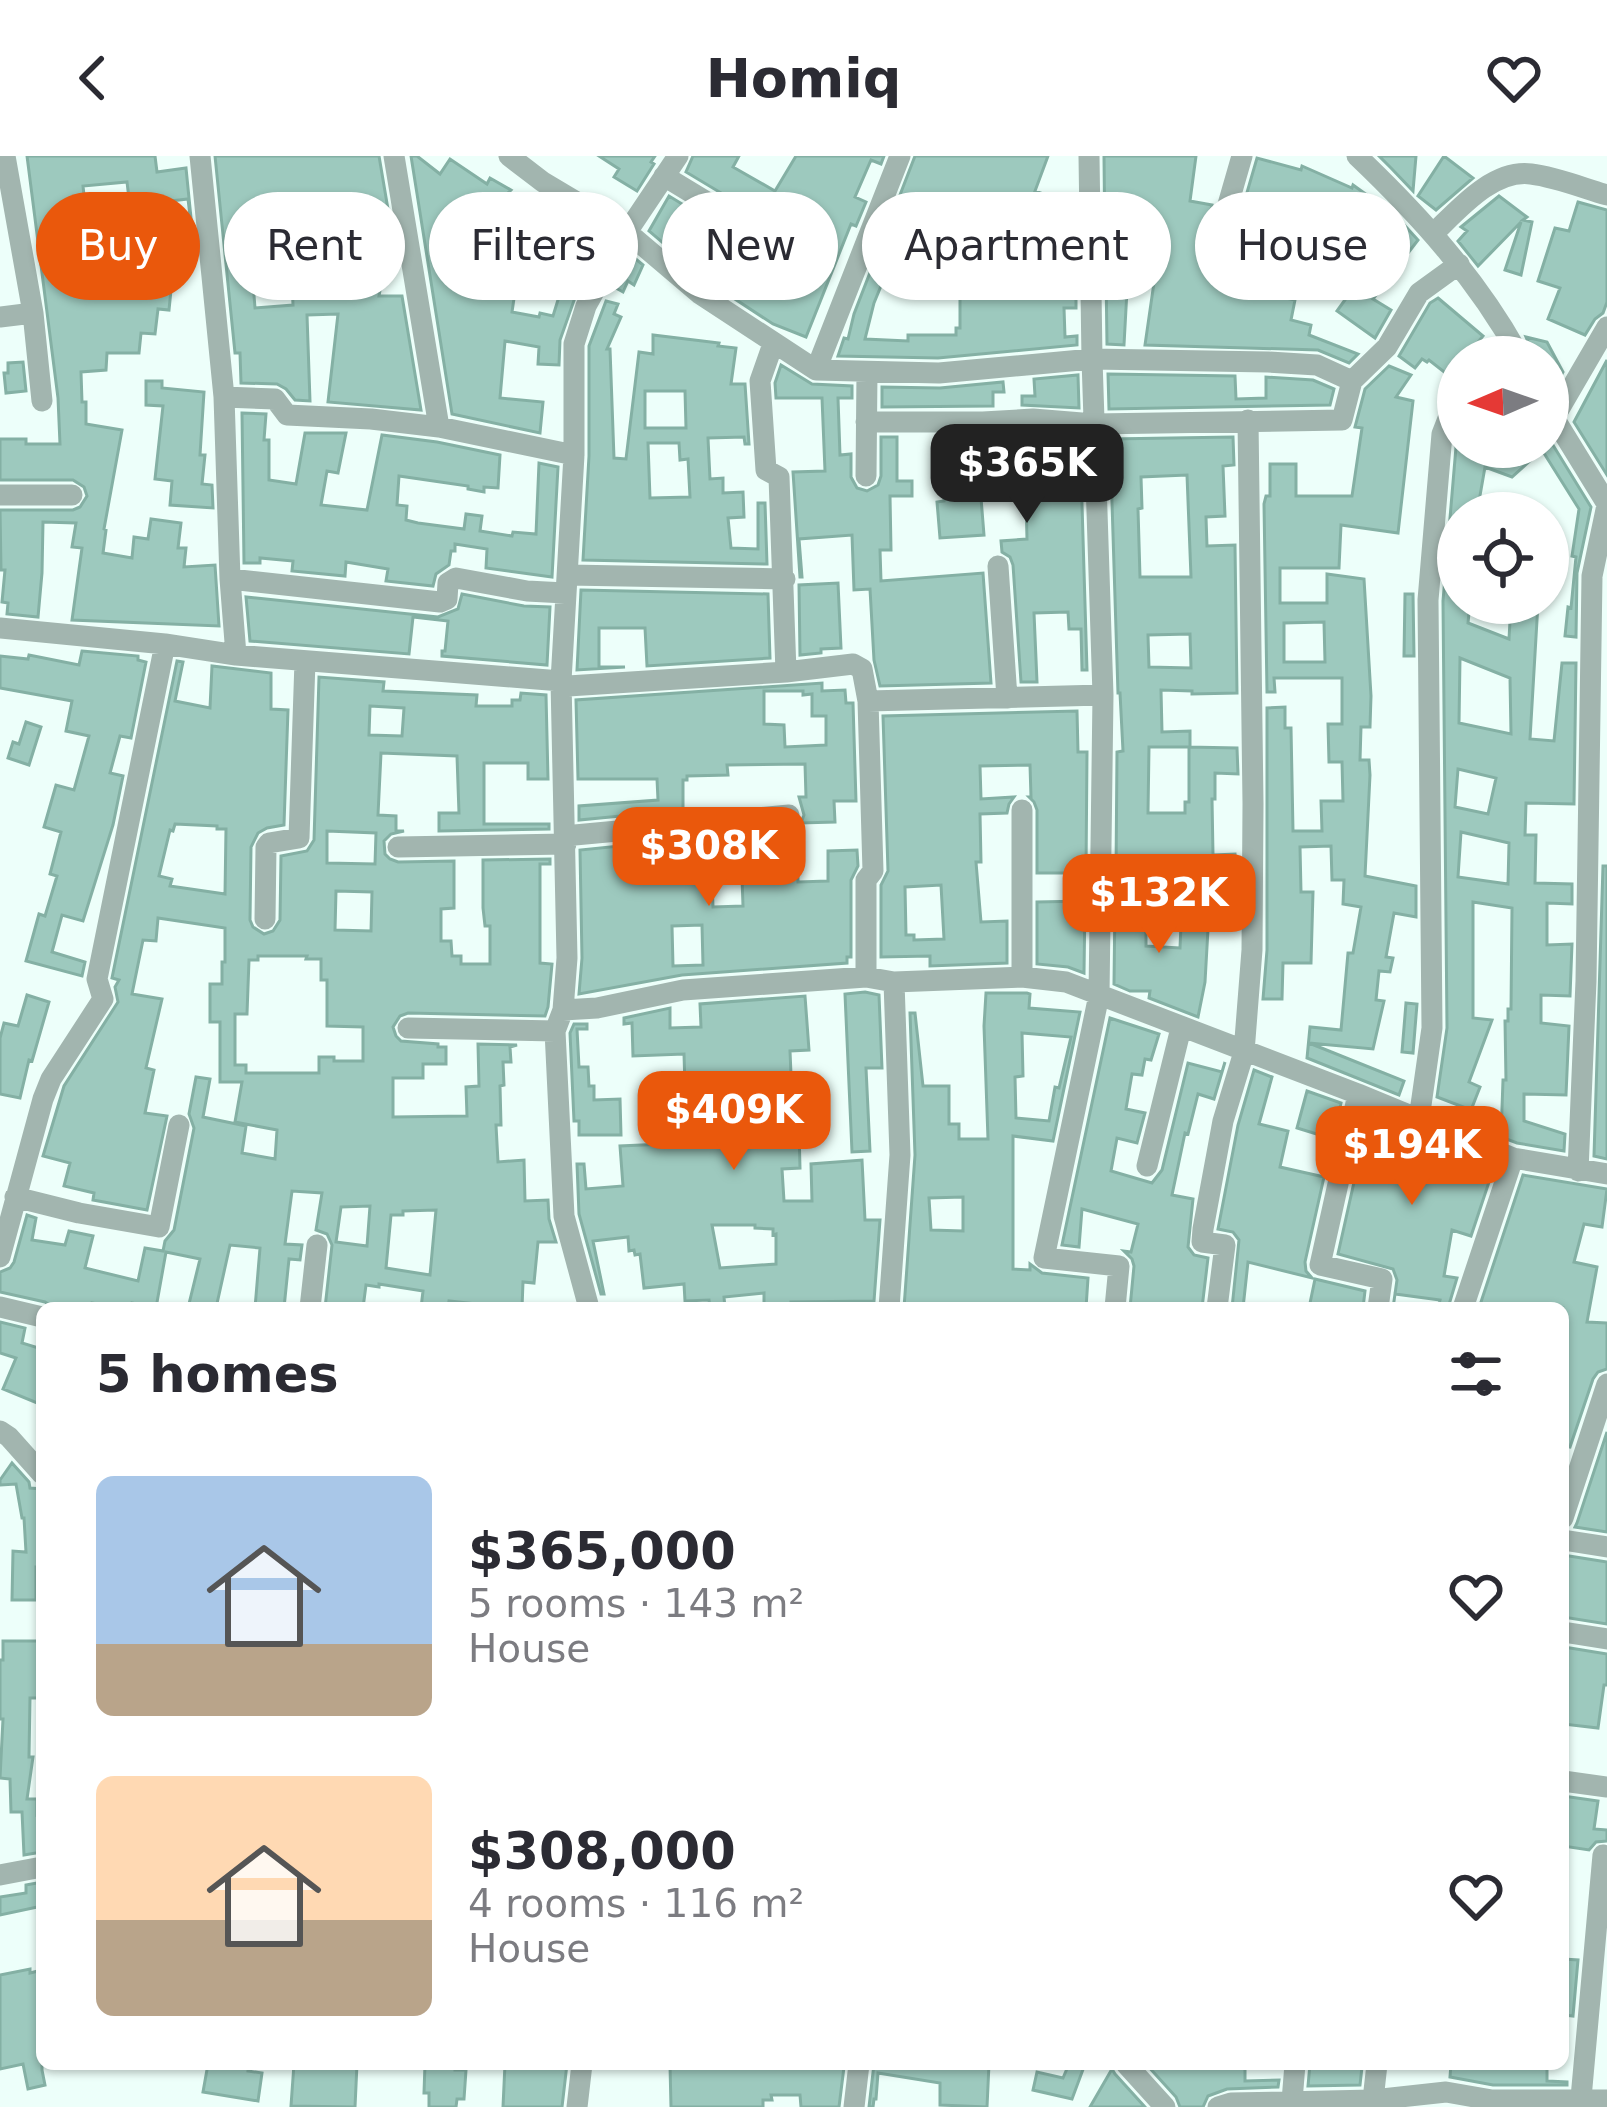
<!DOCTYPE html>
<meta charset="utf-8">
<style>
:root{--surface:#fff;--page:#f7f7f7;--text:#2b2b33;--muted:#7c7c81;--accent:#ea580c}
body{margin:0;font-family:"DejaVu Sans",sans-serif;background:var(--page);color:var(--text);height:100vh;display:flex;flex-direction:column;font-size:45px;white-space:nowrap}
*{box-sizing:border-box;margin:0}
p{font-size:39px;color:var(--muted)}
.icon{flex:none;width:66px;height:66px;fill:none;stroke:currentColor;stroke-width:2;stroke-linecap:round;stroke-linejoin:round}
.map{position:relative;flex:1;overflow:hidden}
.drawer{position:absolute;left:36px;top:1146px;width:1533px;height:768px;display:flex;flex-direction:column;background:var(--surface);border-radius:18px;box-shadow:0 3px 9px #0004}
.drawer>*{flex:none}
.guide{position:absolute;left:36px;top:36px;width:1536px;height:108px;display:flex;gap:24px}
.needle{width:78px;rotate:268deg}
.tools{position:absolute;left:1437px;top:180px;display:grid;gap:24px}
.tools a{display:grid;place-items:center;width:132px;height:132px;border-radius:50%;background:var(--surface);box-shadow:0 3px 9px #0004;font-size:60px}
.price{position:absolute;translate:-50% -102px;padding:0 27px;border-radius:24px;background:var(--accent);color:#fff;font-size:39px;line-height:78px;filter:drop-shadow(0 3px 6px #0008)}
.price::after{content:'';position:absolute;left:50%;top:72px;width:36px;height:27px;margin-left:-18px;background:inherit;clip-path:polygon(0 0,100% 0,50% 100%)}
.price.on{background:#222;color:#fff}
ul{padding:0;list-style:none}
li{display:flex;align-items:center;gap:36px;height:300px;padding:0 60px}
li span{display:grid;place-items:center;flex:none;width:336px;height:240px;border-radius:18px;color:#555}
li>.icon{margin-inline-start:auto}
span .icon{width:144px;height:144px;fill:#fffc;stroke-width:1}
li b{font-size:51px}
h2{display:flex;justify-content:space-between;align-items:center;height:144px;padding:0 60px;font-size:51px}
.tag{padding:0 42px;border-radius:54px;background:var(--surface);box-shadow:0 3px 9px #0004;font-size:42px;line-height:108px}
.tag.on{background:var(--accent);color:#fff}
header{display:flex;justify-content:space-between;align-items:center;height:156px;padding:0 60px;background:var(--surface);font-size:54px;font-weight:700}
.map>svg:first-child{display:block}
</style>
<header><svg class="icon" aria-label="back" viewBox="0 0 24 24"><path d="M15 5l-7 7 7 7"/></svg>Homiq<svg class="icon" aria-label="heart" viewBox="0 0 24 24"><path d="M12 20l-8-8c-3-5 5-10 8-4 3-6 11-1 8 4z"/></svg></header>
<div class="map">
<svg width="1607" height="1951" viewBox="0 0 1607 1951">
<rect width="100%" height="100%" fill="#edfffa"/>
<path fill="#9dc9be" stroke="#84b0a4" stroke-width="3" fill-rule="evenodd" d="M27,0H155L157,16L186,12L195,102L189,103L186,77L192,76L188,43L153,47L156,94L142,95L144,122L166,124L165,134H171L169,154L158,153L155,178L141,177L139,197H107L106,214L81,216L82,246H86V268L122,274L104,373L106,374L103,397L132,402L134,381L148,383L151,363L181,367L178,392H186L184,411L215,409L219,470L72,464L82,392L72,391L76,367L43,366L42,417L38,461L7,458L8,447L2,446L5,414H1L0,354H73L80,351L87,340L84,331L73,324H0V283H26V288H60L58,242ZM127,26L131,59L122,60L124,95L117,96L118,119H110L111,129L75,133L69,79L88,77L83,30Z
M215,0H379L391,71L387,91L352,83L348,120L381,129L379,140H402L421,254L328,246L338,158L307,159L310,245L295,244L286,233L277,228L241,227L240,197H235ZM295,110L292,125L293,149L255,152L252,114Z
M411,0H417L440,18L450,3L487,28L490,22L511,34L509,36L547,58L552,49L607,81L587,116L545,93L532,127L517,122L512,156L539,161L540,157L553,160L562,131L577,136L560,184L559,209L538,208L539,191L505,185L500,242L543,246L540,277L452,258ZM502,49L540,71L528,94L499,92L483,83Z
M599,0H655L651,6L654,8L637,35L614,21L619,13Z
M693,0H739L733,11L775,35L796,0H884L881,8L871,4L855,41L866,46L856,70L851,68L806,181L773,168L709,126L649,75L669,40L751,90L764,91L771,84L772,71L766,64L686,16Z
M915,0H1048L1035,35L1054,42L1053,46L1075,51V90L1063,89L1065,76L1032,63L1023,85L960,58L962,51L934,38L925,58L918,55L903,94L897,91L874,147L865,183L908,185V179H956V172H960V142H984V101L1013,113L1010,120L1076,121V152H1064L1065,181L1077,180V189L938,202L838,200L844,182L848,183L854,158Z
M1104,0H1196L1190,45L1212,49L1208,68L1213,77L1220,81L1228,80L1237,71L1257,2L1301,14L1302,10L1352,32L1353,29L1396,60L1418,84L1373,143L1391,154L1375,182L1337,155L1360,123L1337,103L1356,83L1328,63L1291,52L1280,97L1294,100L1286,142L1295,144L1291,164L1311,169L1309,179L1358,198L1349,207L1318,194L1145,189L1160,85L1130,82L1129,101L1105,97Z
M1379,0H1416L1413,35L1391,12Z
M1444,0L1473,22L1436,54L1418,40Z
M1499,40L1527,61L1523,64L1532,66L1521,119L1505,114L1521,66L1478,110L1458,85L1467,75L1461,71Z
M1578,46L1607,54V146L1603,157L1595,163L1585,179L1548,163L1560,132L1538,125L1555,72L1569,75Z
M631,99L643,109L634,129L628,125L623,136L614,131Z
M1128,116L1124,189L1107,188L1106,117Z
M1438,142L1483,180L1466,201H1458V222L1453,223L1429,204L1427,206L1422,203L1415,212L1399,200L1430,147Z
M606,145L618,148L614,158L621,161L607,193H610L614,302L626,303L639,196L653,198V179L719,187L718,190L736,192L731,228H745L749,288H745L744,281L708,282L710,323L723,322V337L743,336L744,361L728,362L731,392L758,393V347H765L767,408L583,404L589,300V190ZM645,235H685L686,272H645ZM648,287H679L680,304L688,303L690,341L650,342Z
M1526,181L1547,186L1563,216L1551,238L1548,237V201H1535Z
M1607,204V319L1574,266Z
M23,206L26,235L6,237L4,217H8V207Z
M781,209L812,228L852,230V242H838L840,299L851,298V321L857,332L867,335L878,329L881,320V281H897V325H912V340H890L891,394H880L881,425L983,417L991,527L880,530L874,504L870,433L854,434L852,379L799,383L802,421H800L793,316L825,315L822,242H776L775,227Z
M1389,210L1411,219L1396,241L1413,245L1398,377L1341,369L1339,412H1280V447H1327V418L1364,423L1371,540L1370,571H1361L1360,604H1369L1370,619L1365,720L1416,730V761L1394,757L1386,801L1393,802L1390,816L1379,815L1376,844L1384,845L1373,893L1309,887L1404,925L1399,939L1307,902L1310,871L1341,874L1348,797H1353L1361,751L1343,748L1344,724H1332L1331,690L1300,691L1301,736H1313L1311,807H1283L1282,843H1263L1267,794V552L1285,551V572H1291L1293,675H1322L1321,645H1343L1342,606H1329L1328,568H1342V522H1274L1275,536H1267L1264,348L1266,340H1270V308H1296V340H1352L1362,272L1355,271L1365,233ZM1324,466L1325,506H1284V467Z
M1108,218L1235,220L1236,243L1266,242V221L1313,224L1334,233L1330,249L1109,253Z
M1078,219L1079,252L1022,249V240H1035L1034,223Z
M146,225H162V232L204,236L200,299H205L202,328L212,329L213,352L170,349L172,325L155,323L163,250L146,249Z
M1003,226L1004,236H993V250L882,251V231L940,232Z
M242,257L266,258L264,284H269V324L296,328L305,277H346L338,317L327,315L321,349L367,354L382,279L437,286L500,299L498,332L484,331V336L468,333V330L399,320L397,349L407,350L406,364L418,367L464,373L466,358L482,360L480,375L512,380L513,376L536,378L539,307L558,311L552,421L486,412L487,393L455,388V395H451L449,409L436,418L433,430L386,425L388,413L346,406L345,420L292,415L293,405L260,402V407H244Z
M1033,278L1080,282L1087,514H1082L1081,473H1069L1068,456L1034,457L1037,526H1021L1013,409L1010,401L1002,396L1001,385L1027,383L1025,301L976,305L977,343L981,342L984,379L940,382L937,346L944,345L943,304H939L938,281Z
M1233,281L1234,309L1223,310L1225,360L1206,361L1207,390L1235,389L1237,537L1192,538V535L1161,534L1162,576L1190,575V591H1149L1148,657H1185V646H1189V591L1237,592L1238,618L1215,617V643H1212L1213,699L1235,698L1236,727L1167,730V717H1116L1117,596L1123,595L1120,537H1118L1110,283ZM1187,319L1191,421H1140L1138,353L1142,352L1141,321ZM1190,478L1191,512L1149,511L1148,479Z
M1548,281L1591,351L1577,417L1576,481L1565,480L1568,451L1571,452L1576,401L1572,400L1579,353L1542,294L1512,321L1485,311L1478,351L1471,357H1458V447H1470L1468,467L1509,483L1511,447H1538L1530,583L1554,585L1562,507H1576L1574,648L1526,647L1525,679H1536L1535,727L1572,728V748L1547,747V789L1572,788L1570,840L1541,839V867L1569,870L1566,939L1524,938V965L1565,978L1564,995L1517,987L1501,981L1503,924H1506L1505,865H1508V853H1511L1512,752L1473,746V862L1492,864L1469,926L1480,931L1471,954L1437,941L1447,872L1443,445L1456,291H1548ZM1460,502L1510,522L1511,578L1459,567ZM1458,613L1496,622L1488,658L1455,651ZM1461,676L1509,687L1508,728L1458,721Z
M838,427L841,492L821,493V497L800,499L799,429Z
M581,434L768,438L770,502L647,510L645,472H599V511H625L577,514Z
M462,438L524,450L550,451L547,509L442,500V495H445L448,465L413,461L409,498L250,485L246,441L438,461L458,453Z
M1405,438H1413L1414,500H1404Z
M82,495L138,500V504L146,506L131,582L120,580L110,617L123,620L113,669L83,765L62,759L52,796L85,806L82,820L26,805L39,758L45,760L57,720L50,718L61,676L44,671L56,629L74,634L89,580L66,575L72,545L0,532V500L28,503L29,499L79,509Z
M177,505L183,506L175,545L210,552L212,510L271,517V553L288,554L284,669L267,672L258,677L251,691L250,764L253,771L264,778L273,775L280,764L281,700L307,695L314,684L319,521L384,526L383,535L477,539L476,550H512V544H520L521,537L546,539L548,623H528V607H484V668H549V673L439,675V657H459L457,600L381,597L378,659L396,660V675H404L391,678L384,685L385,698L390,703L398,706L454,705V752L441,753V785H451L452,800H461V808H490V770H485L483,752V704L550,703V708H540V807L552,808L548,851L545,860L408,857L400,860L393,871L396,880L401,885L438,888V891H446V908H423V922H393V961L467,960L466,931L479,930L478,888L517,889L510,891L511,906H503L504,929L500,930L501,969H496L498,1006L524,1004L525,1045L548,1044L549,1063L556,1086H538L534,1127L523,1126L522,1152H486V1149L449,1145L448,1152H421L423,1135L379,1128V1131L366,1129L363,1152H325L332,1089L327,1078L316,1074L322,1037L292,1035L285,1088L302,1089L300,1104L289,1103L284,1152H255L260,1092L230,1089L216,1152H188L200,1103L166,1096L156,1152L132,1147L131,1152H119L92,1147L91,1152H54L45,1146L0,1136V1116L10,1112L14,1106L27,1059L36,1062L32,1084L65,1089L69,1075L93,1080L85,1112L138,1125L145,1092L163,1095L165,1085L174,1074L194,972L189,958L196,921L210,923L203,961L246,970L242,997L275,1003L277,974L235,966L242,926H220V866H210V828H222V806H225V772L158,762L156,785L143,784L132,838L162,843L146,912L154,914L145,957L167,960L147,1054L93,1044L94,1037L64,1030L70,1007L43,1000L64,930L118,846L115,831L119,824L112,822ZM370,550L404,552L402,580L369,579ZM175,668L217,670V673H226L225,738L170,730L172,723L159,720L170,674L173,675ZM327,675L376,677L375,708L327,707ZM336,735L372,736L371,775L335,774ZM258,800H307L306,803H321V824H327V870L363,871V905H334V901H319V917H246V909H235V858H247L249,804H258ZM370,1050L367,1090L336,1086L341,1051ZM436,1054L430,1119L386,1112L391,1059H403V1055Z
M822,527V535L845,534L846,547H853L856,645H834L835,666L801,667L804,659L799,641H806L805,608L727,609L728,619L687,620V624H683V654L579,664V650L658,644L657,623H578L576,544ZM764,535H803V539L812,538V560H826V589L785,591L784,569L764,568Z
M1077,555L1078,596H1087L1086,717H1037V654L1034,646L1029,641H1031L1030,609L980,610L981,643L1014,641L1009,648L1007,657L980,658L981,706H976L981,766L1007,765V807L930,810V800L881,801V729L888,715L883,560ZM941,729L944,783L914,784V779H906L905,731Z
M26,566L41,571L29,609L8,602L13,586L19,588Z
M797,672L798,726L828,725V695L857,694L858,710L851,724V801H847V807L682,819L579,838L582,802L580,694ZM742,721L743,750L713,751L712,722ZM702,769L703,809L673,810L672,770Z
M1603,710H1607V1003L1594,1000Z
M1181,743V759H1146V790L1180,792L1181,769L1208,773L1205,826L1198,861L1149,842L1150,835H1130L1114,828L1115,744Z
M1085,745L1084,817L1068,811L1037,808V746Z
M865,836L879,839L882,912H866L870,995L852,996L845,838Z
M986,837H1027L1030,838L1029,852L1080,856L1053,985L1013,980V1113L1030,1114V1108L1042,1117L1088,1122L1086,1152H904L915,999L910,857H915L923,930H949V968H959V983H988L984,870ZM1022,877L1071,881L1059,932L1055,931L1049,965L1016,962L1015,921L1023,920ZM963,1041V1075L931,1074L929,1042Z
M27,839L49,846L32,905L29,904L20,942L0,938V882L4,867L18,870Z
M805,840L809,894L790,895L792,942L784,943L785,973H799L800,1012L782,1013L784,1045H812L811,1008L862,1004L865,1064H880L874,1145L791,1146V1152H764V1137L724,1141L725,1152H710L709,1144L685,1145L684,1128L644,1132L640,1098L635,1099L634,1094L629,1095L628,1081L593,1085L604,1138H601L579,1058L577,1008H584L586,1033L623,1030L620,990L664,988L663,931L685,930L684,898L633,900L632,867L624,868V862L670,852V872L701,871L700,848ZM712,1069H755V1072L773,1073V1079L776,1078V1108L720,1112Z
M1406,847L1417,848L1413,897L1402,896Z
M1110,862L1159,878L1151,904L1145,903L1142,919L1132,918L1126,953L1145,957L1137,987L1117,982L1111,1015L1152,1027L1162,1014L1188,907L1222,916L1225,906L1214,943L1198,938L1188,978L1185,977L1172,1039L1193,1043L1188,1091L1194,1099L1208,1102L1202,1152H1130L1134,1110L1132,1103L1124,1095L1131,1096L1138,1068L1082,1053L1079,1091L1062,1089Z
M574,868H587V873H577L579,911H588L589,930H594V944L620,943L621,979H579V965H574L570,877Z
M1254,914L1272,921L1259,968L1288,975L1280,1011L1324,1021L1305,1106L1306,1115L1312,1122L1248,1106L1243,1152H1232L1239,1084L1233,1076L1218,1073L1238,969Z
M1307,935L1341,947L1333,983L1297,972Z
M1369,959L1420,980L1419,984L1494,1011L1471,1080L1452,1074L1444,1120L1457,1122L1448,1152H1438L1440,1144L1395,1138L1393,1152L1397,1124L1393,1113L1338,1098Z
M1523,1019L1607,1033L1602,1071L1584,1068L1574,1106L1597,1111L1587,1166L1607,1167V1213L1598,1216L1593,1223L1570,1291L1563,1290V1152H1479Z
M1315,1123L1365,1135L1363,1152H1309Z
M0,1166L25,1172L22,1187L42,1193V1249L3,1233L16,1202L0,1197Z
M1607,1276V1376L1575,1371L1577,1367Z
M12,1307L29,1326L30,1332L42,1333V1411H36V1444H12L13,1395L26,1396L24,1362H22L16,1328L0,1329V1324Z
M1563,1399L1607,1406V1468L1563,1461Z
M3,1485H42V1542H30L29,1601H33L27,1643H37V1659L41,1658L42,1664V1696L24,1699L22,1656H11L10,1623L0,1622L3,1563H0V1504H3Z
M1564,1491L1607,1498V1529H1604L1598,1572L1563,1568Z
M1563,1640L1598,1645L1594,1673L1607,1674V1685L1596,1686L1589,1694L1563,1690Z
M42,1726V1750L0,1759V1741L26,1737V1729Z
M1563,1803L1578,1804L1573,1860L1563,1859Z
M30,1813V1817L42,1814V1914L45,1929L28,1933L23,1908L0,1913V1819Z
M208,1908H249L248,1915L262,1917L258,1945L203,1936Z
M294,1908H357L355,1951L291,1950Z
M425,1908H455V1914H466L464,1943H457L456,1951H429V1937H424Z
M505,1908H567L562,1951H503Z
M832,1908V1911H844L839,1951H801L800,1939H771L772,1944H763V1951H671L670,1909Z
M874,1908H989L987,1951L940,1949V1927L878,1917L876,1943H874L873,1951H869Z
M1069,1908H1085L1072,1943L1033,1934L1037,1916L1063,1922Z
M1146,1908H1245V1925L1279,1924L1278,1931L1227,1933L1208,1940L1203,1951H1180L1176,1941Z
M1310,1908H1326V1912L1362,1911L1360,1929L1308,1930Z
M1451,1908H1547V1925L1567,1926V1929H1493L1450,1921Z
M1112,1913L1115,1918L1145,1951H1090Z"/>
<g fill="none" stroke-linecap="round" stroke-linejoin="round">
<path stroke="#a2b5af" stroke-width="21" d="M5,0L33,157L42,245
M200,0L224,241L230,423L236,499
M394,0L439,271
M509,0L543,26L627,76L700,138L816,214L939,217L1092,203L1268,206L1317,209L1352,225
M1089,0L1092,203L1103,539L1099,839L1044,1102L1119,1110L1115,1152
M1357,0C1420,60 1478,124 1520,201
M664,20L758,77
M1223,66L1242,0
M953,72L1020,100L1090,107
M1434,77C1459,53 1493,13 1531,18C1556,21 1583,32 1607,39
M0,161L33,157
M773,188L760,225L766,314L779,321L786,516
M816,214L900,0
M224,241L275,243L287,259L371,263L439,271L574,299
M1548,252L1607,348
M1554,262L1607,171
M866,266H983L1033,263L1094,268L1342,264L1352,225L1387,191L1419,137L1459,108
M866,320L867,216
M0,339H72
M998,410L1007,542
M568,419L785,423
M230,423L440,446L447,443L448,427L456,422L527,435L565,437
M0,472L165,488L236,499L561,525L568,530L786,516L853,508L862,513L868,545L873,715L866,724V821
M868,545L1103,539
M564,680L789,659
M398,691L566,688
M265,763L266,691L269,687L299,682L305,505
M1022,821V654
M563,854L597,852L683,834L866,821L894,826L1022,821L1066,826L1358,938L1513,1002L1607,1018
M408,872L555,875
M1358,938L1320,1109L1382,1123L1378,1152
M1419,963L1432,872L1428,444L1442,278L1458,237
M1147,1010L1181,872
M1578,1015L1586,825L1592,420L1607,349
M15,1041L79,1057L159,1071L179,969
M0,1101L43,943L51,923L103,843L97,823L165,488
M0,1151L42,1161
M310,1152L317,1089
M589,1152L564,1060L555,875L563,854L567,802L561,525L574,299V188L586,150L627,76L678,0
M889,1152L900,999L894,826
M1217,1152L1225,1089L1202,1086L1203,1073L1223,965L1244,896L1252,794L1253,648L1248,264
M1463,1152L1513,1002
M0,1275L9,1281L42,1318
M1563,1362L1607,1228
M1563,1384L1607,1391
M1563,1476L1607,1483
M1563,1625L1607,1631
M0,1719L42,1711
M1126,1908L1165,1951
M1581,1942L1603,1699
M1373,1944L1377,1908
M1292,1945L1295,1908
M577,1951L582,1908
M854,1951L859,1908
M1218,1951L1231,1947L1373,1944L1446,1936L1492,1944H1607"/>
</g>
</svg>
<div class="tools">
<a><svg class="needle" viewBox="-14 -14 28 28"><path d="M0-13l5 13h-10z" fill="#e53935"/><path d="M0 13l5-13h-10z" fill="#7c7c81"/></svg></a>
<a><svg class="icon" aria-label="locate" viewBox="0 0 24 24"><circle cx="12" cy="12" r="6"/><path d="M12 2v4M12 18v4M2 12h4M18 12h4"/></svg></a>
</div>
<b class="price on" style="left:1027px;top:370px">$365K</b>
<b class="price" style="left:709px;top:753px">$308K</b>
<b class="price" style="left:1159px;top:800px">$132K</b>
<b class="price" style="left:734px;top:1017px">$409K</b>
<b class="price" style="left:1412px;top:1052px">$194K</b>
<div class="guide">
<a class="tag on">Buy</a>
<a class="tag">Rent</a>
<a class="tag">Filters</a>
<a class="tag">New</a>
<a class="tag">Apartment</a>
<a class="tag">House</a>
</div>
<section class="drawer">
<h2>5 homes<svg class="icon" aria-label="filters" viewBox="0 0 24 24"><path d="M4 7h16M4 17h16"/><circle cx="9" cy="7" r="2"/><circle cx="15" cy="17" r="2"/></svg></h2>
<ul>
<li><span style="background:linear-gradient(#a9c7e8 70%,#b9a48a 0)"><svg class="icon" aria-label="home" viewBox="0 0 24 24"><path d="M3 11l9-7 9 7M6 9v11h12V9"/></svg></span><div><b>$365,000</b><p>5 rooms · 143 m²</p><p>House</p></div><svg class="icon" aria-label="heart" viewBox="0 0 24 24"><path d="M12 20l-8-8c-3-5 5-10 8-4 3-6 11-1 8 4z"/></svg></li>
<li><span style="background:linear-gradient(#ffd9b3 60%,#b9a48a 0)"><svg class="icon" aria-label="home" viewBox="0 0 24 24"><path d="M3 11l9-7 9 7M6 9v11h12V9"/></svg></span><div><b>$308,000</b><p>4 rooms · 116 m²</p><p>House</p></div><svg class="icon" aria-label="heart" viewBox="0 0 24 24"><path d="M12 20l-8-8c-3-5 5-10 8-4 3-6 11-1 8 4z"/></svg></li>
</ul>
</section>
</div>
